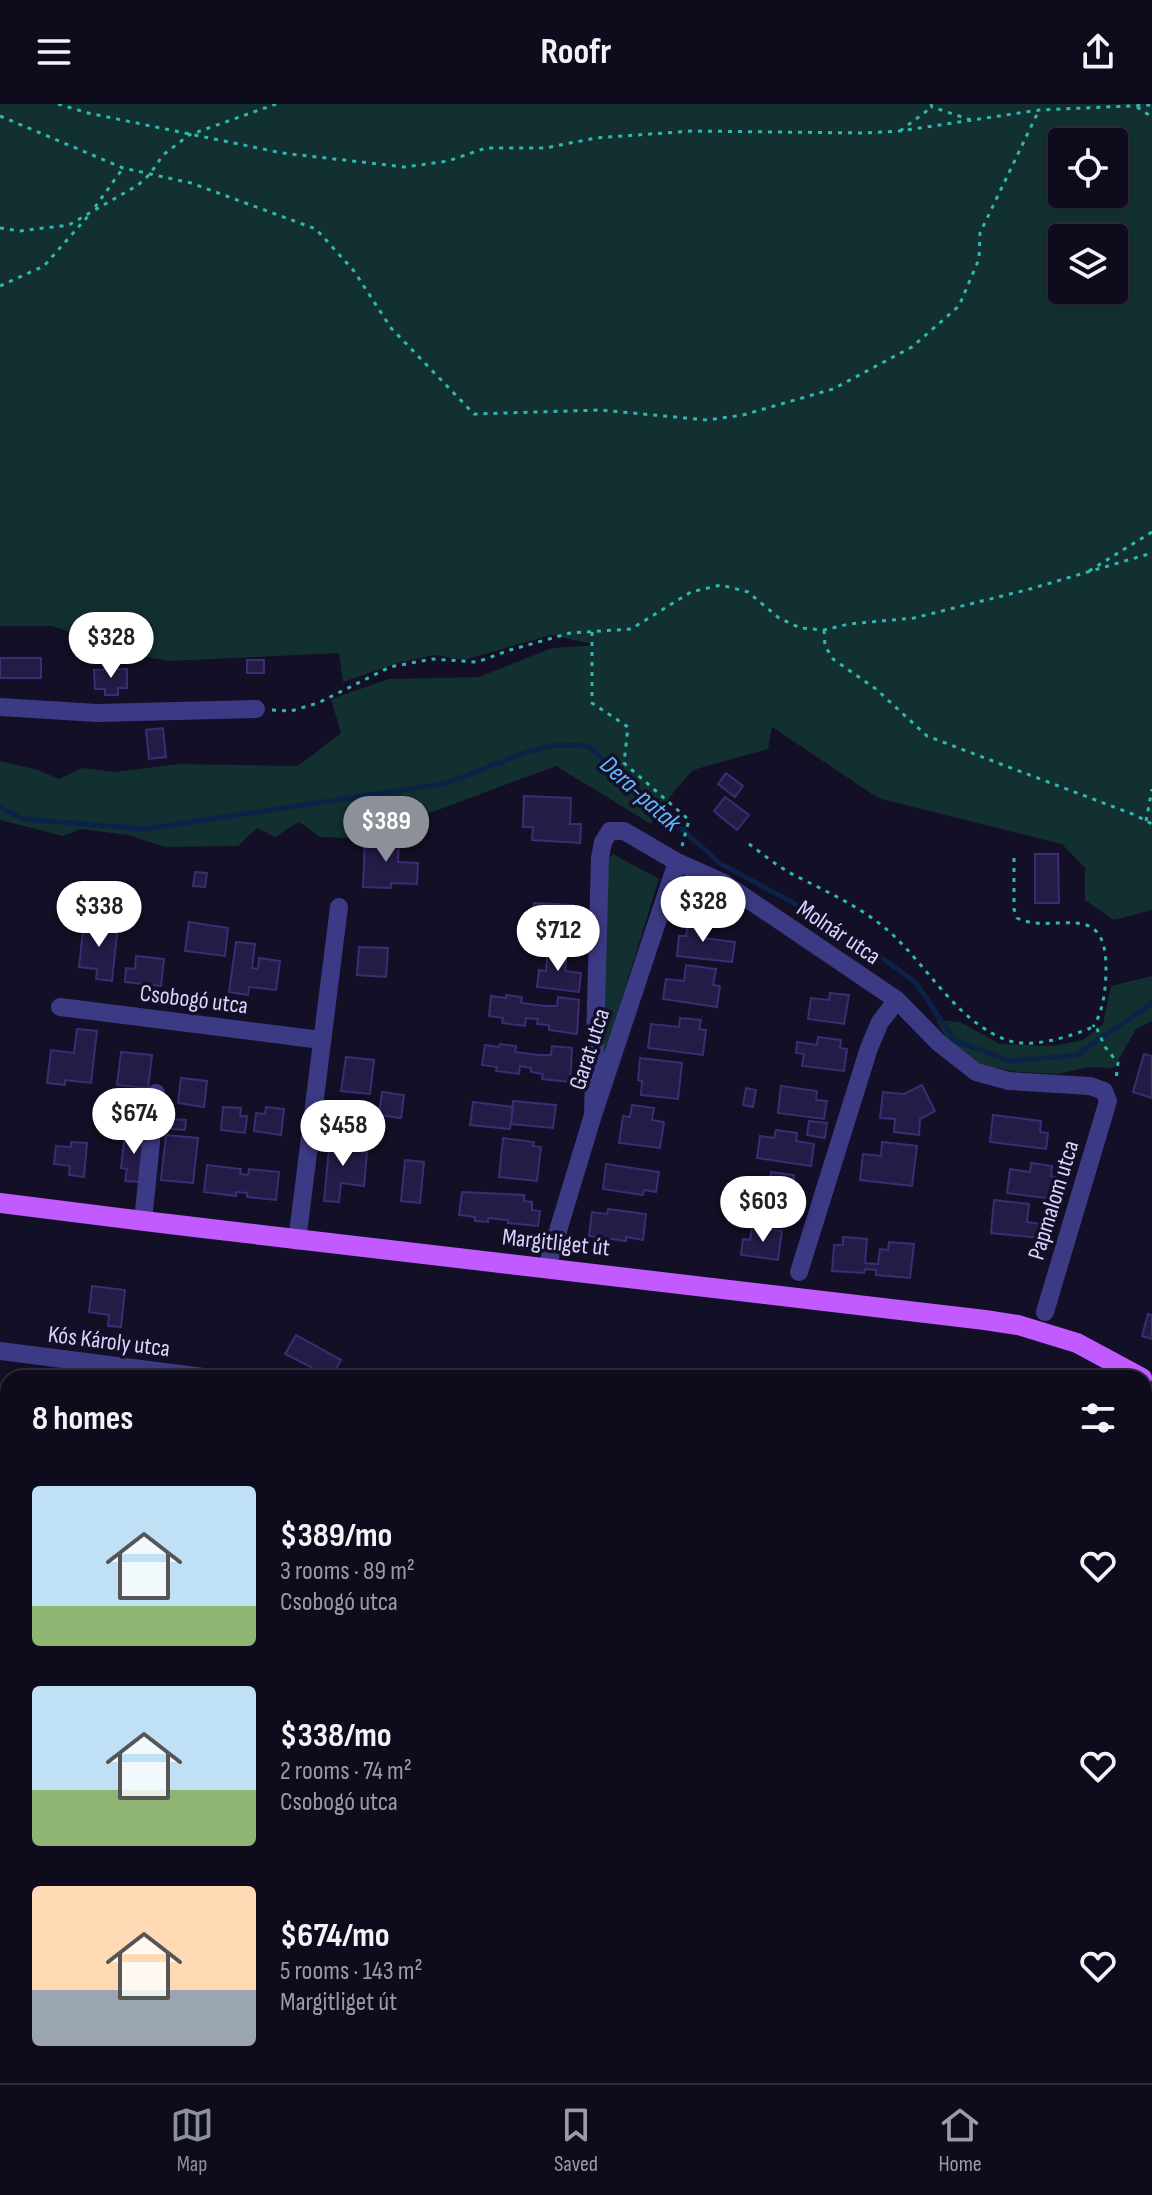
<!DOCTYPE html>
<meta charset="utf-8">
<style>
:root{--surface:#0e0b1c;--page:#1c1929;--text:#f1f3f6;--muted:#9b9ba3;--line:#2e2b3b;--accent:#8c9099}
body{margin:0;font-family:"Sofia Sans Condensed",sans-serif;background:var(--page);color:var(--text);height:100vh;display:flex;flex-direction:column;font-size:30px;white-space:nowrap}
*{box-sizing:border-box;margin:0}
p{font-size:26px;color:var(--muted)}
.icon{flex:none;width:44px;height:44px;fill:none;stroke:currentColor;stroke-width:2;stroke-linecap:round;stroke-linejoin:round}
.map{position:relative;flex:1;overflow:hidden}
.sheet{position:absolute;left:0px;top:1266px;width:1152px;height:714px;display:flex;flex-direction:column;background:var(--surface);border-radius:24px 24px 0 0;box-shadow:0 2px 6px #0004,0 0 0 2px var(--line)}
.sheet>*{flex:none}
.fabs{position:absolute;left:1048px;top:24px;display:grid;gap:16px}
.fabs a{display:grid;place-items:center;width:80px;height:80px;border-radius:8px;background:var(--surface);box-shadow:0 2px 6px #0004,0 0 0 2px var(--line);font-size:40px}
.price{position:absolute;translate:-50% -68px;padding:0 18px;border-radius:28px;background:#fff;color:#222;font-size:26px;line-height:52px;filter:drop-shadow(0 2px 4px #0008)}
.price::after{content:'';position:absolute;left:50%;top:48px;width:24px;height:18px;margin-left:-12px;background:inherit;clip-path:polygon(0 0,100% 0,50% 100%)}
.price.active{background:var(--accent);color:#fff}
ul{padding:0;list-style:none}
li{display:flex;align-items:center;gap:24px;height:200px;padding:0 32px}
li span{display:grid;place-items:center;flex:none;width:224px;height:160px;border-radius:8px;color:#555}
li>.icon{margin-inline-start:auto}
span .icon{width:96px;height:96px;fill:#fffc;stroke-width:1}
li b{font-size:34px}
h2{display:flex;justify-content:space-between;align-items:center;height:96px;padding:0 32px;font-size:34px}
header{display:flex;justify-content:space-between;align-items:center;height:104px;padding:0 32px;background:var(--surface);font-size:36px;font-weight:700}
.tab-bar{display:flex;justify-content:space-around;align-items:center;height:112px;border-top:2px solid var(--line);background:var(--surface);font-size:22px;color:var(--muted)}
.tab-bar a{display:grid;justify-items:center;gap:4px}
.tab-bar .active{color:var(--accent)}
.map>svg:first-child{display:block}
</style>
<header><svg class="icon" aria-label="menu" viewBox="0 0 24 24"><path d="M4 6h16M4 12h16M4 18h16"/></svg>Roofr<svg class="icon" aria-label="share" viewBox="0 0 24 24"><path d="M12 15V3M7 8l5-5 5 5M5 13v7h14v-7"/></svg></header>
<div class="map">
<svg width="1152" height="1979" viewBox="0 0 1152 1979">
<rect width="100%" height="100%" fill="#130f26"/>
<path fill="#12302f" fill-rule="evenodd" d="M0,0H1152V806L1114,816L1085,796V764L1062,740L878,694L772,623L768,645L693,666L673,689L651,720L556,662L427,710L424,729L396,709L390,698L376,707L366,723L347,734L320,733L299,718L275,733L257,724L238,742L165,743L128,731L81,725L63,732L0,716V657L38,666L59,675L82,664L114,668L180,660L298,662L341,629L331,595L389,575L479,573L552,544L597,541L551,531L464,556L435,551L398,559L343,578L339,549L170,557L135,551L52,522H0ZM1062,38H1114V90H1062ZM1062,134H1114V186H1062Z
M613,750L659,775L601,962L608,756Z
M1152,872V917L1136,925L1114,964L1088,963L1058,970L1020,968L974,960L948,937L936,916L960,918L1000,940L1052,942L1083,936L1103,920L1111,882Z
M0,1832L8,1837V1972H164L174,1979H0Z"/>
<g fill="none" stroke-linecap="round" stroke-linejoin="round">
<path stroke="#0c2248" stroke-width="5" d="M0,704L23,715L145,725L448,679L526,648L554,641L588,642L721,760L847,828L916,879L955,937L1010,957L1077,951L1152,899"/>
</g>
<path fill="#241b47" stroke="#3b2d73" stroke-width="2" d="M0,554H41V574H0Z
M247,556H264V569H247Z
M127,565V584H118V591H105V585H95L94,566Z
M163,624L166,653L149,655L146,626Z
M726,669L743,682L735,693L718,680Z
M524,692L571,694L570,720H581L580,739L532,736L533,723H523Z
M725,693L749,711L737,726L714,707Z
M365,733L399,734L398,758L418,759L417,780L391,779V784L363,783Z
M1035,750H1058L1059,799H1035Z
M195,768L207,769L205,783L193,782Z
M534,799L573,801L571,832L532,830Z
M689,812L705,814L703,834L735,838L732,858L677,852L679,832H686Z
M84,817L118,821L112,877L96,875L97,865L79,863Z
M189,818L228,824L225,852L185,847Z
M236,838L255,840L252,864L258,865L259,854L280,857L276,886L249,883L248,891L229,888Z
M359,843L388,844L386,873L357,871Z
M548,844L567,847L565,867L581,869L579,888L537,883L539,866L546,867Z
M136,852L164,855L161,882L125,878L126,864L135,865Z
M686,861L716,865L713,881L720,882L717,903L663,895L666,875L684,877Z
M830,889L849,891L844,920L808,915L811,894L829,896Z
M506,891L522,893L521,899L545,902H557L558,893L579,896L577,930L549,926V921L537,920L538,915L526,914L525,922L502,919L503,914L489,912L491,892L506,894Z
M680,914L701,916L699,925L706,926L703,951L648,944L651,920L679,923Z
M77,925L97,927L91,979L65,976V981L47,979L51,946L74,949Z
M818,933L841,936L840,944L847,945L844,967L802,962L804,950L796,949L797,938L817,941Z
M500,940L516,942L515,948L539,951H551L552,942L572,944L570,978L542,975L543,970L531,968V964L520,962L519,970L496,967L497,963L482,961L485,941L499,943Z
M121,948L152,951L148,984L117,981Z
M1144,950L1152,952V994L1133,988Z
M346,953L374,956L370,990L341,987Z
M640,954L682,959L678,995L641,991L642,977L638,976Z
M181,974L207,977L204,1003L178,999Z
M922,981L935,1007L920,1015L919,1031L894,1028L895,1015L880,1014L883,988L904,990Z
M781,982L817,987L816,996L827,997L824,1015L778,1009Z
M746,984L756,986L753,1003L743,1001Z
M382,988L404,991L401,1014L379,1011Z
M513,997L556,1001L553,1024L511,1020Z
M473,998L513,1003L510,1025L470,1021Z
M632,1001L654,1004L652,1016L664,1018L660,1044L619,1039L623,1012L630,1013Z
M223,1003L241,1004L240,1012H247L245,1029L221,1026Z
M266,1003L284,1005L281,1031L254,1027L256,1009L265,1010Z
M993,1011L1041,1017L1040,1028L1048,1029L1046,1045L990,1038Z
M172,1015L186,1016L185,1026L171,1025Z
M809,1017L827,1019L825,1034L807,1031Z
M776,1026L797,1029L796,1037L814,1040L811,1062L757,1054L760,1032L774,1034Z
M125,1028L146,1030L141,1078L125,1077L127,1065L121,1064Z
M166,1031L198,1034L193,1079L161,1076Z
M330,1034L351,1036L350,1046L367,1048L364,1082L341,1079L339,1098L324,1097Z
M503,1034L534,1038L533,1042L541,1043L537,1077L499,1073Z
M71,1038L87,1039L84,1073L69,1071L70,1062L54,1060L56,1042L71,1043Z
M882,1038L917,1042L912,1082L860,1076L863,1050L881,1052Z
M405,1056L424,1058L420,1099L401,1097Z
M1031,1059L1052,1062L1051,1072L1056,1073L1053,1095L1007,1089L1010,1065L1030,1068Z
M606,1060L659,1068L656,1088L644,1086L643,1091L603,1085Z
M207,1061L241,1065L240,1070L248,1071L249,1065L279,1068L276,1096L247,1093V1089L236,1088V1092L204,1088Z
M771,1068L794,1071L792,1087L801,1089L799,1106L749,1099L752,1080L769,1083Z
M462,1088L524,1091V1097L532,1098V1106L540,1107L538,1122L508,1119V1116L488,1114V1118L475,1117V1113L459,1111Z
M994,1096L1029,1100L1027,1118L1041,1120L1040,1134L991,1129Z
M608,1105L646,1110L643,1136L626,1133V1137L589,1132L592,1108L607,1110Z
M752,1123L782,1127L778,1156L741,1151L743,1135L750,1136Z
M843,1133L867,1135L865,1159L878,1160L880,1145L888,1146L889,1138L914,1140L910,1174L876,1171V1166L865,1165L864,1169L832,1167L834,1141H843Z
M92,1182L125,1186L121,1223L108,1222L109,1211L89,1208Z
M1148,1210L1152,1211V1235L1142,1232Z
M296,1231L341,1256L331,1274H311L306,1271L311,1263L285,1250Z
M8,1314V1362L0,1357V1326Z
M0,1781L8,1785V1810L0,1805Z"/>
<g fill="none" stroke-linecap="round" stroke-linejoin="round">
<path stroke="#2fb8b0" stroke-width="3" stroke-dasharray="4 6" stroke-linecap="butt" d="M58,0L88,9L282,49L405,63L448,57L486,44H545L596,34L691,27L863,29L900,27L1039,6L1152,1
M931,0L932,3L971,16
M1137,3L1152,13
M0,12L123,64L191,79L316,125L354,167L391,224L474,310L600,306L707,316L743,311L833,285L912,243L959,202L979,155L980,129L1039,6
M900,27L932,3
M95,103L123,64
M0,124L20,127L69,121L138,81L150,70L163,51L189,31L276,0
M0,182L44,162L91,109
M1089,467L1152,428
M824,526L825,542L833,555L876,585L927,632L1135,711L1152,720
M592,528V599L628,623L624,659L689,716L682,742
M272,606L291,607L318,599L390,563L432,555L477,558L510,546L570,529L631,525L691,488L721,481L748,488L779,514L800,524L824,526L849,520L914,514L1030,485L1152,449
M1146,717L1152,685
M749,740C763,750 778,763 794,771C829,789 864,804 893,831C929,865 957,916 1004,935C1029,946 1069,933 1093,923L1097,925L1105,943L1118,959L1116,975
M1014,754V805L1017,814C1053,832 1105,793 1106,862C1106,883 1104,906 1093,923
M1144,1887L1152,1892"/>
<path stroke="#3d3a85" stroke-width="18" d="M0,603L97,609L256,605
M60,903L321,936
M593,1011L600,754L603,738L610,727H624L677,758L724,779L897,896L939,939L976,968L1009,977L1090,982L1104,987L1108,997L1045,1208
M143,1117L156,989
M297,1137L339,803
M547,1163L593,1011L677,758
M799,1168L869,944L880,918L897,896
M0,1247L211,1274
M0,1669L8,1656"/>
<path stroke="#c25bff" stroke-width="20" d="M0,1099C328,1141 657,1175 985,1216L1018,1221L1077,1239L1142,1274"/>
</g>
<g text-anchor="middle" stroke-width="7" stroke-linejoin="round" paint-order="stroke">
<g font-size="24" fill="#d9d4ff" stroke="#130f26">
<text transform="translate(839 828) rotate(34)" y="8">Molnár utca</text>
<text transform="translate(194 895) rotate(7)" y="8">Csobogó utca</text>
<text transform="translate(589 945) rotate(-72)" y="8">Garat utca</text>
<text transform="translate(1053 1096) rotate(-73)" y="8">Papmalom utca</text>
<text transform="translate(556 1138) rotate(6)" y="8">Margitliget út</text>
<text transform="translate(109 1237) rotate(7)" y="8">Kós Károly utca</text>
</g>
<g font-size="26" font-style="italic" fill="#62b6ff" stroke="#130f26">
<text transform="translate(641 689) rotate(42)" y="9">Dera-patak</text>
</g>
</g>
</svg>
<div class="fabs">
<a><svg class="icon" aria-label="locate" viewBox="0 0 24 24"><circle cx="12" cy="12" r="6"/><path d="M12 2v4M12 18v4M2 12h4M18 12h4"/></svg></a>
<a><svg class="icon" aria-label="layers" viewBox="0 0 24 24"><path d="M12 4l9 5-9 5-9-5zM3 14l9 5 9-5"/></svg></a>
</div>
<b class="price" style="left:111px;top:576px">$328</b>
<b class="price active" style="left:386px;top:760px">$389</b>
<b class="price" style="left:703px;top:840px">$328</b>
<b class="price" style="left:99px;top:845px">$338</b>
<b class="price" style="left:558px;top:869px">$712</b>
<b class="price" style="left:134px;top:1052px">$674</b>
<b class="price" style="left:343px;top:1064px">$458</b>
<b class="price" style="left:763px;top:1140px">$603</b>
<section class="sheet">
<h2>8 homes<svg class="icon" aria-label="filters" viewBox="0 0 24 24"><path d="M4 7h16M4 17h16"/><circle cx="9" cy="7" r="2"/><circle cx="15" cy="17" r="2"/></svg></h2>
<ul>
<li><span style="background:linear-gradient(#bfe0f5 75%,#8fb573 0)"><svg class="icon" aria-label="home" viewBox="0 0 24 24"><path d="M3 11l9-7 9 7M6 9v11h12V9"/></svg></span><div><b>$389/mo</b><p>3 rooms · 89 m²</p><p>Csobogó utca</p></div><svg class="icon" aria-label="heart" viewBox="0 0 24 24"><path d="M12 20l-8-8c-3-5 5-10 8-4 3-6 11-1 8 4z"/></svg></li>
<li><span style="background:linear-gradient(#bfe0f5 65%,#8fb573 0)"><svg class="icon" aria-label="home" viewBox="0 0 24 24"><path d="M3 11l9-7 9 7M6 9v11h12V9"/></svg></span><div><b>$338/mo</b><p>2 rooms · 74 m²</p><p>Csobogó utca</p></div><svg class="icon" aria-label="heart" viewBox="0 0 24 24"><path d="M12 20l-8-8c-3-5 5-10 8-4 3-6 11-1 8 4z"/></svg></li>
<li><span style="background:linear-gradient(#ffd9b3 65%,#9aa5b1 0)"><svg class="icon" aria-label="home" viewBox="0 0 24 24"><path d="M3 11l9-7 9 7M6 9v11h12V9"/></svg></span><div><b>$674/mo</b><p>5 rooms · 143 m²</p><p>Margitliget út</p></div><svg class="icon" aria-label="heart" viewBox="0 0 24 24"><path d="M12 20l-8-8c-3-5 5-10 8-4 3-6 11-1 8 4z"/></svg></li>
</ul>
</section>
</div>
<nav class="tab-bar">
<a class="active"><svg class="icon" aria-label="map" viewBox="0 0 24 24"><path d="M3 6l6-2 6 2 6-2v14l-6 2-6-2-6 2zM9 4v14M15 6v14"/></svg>Map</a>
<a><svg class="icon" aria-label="saved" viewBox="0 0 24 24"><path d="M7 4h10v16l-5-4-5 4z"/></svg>Saved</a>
<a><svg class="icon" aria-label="home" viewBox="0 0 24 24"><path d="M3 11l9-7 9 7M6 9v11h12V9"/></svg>Home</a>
</nav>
